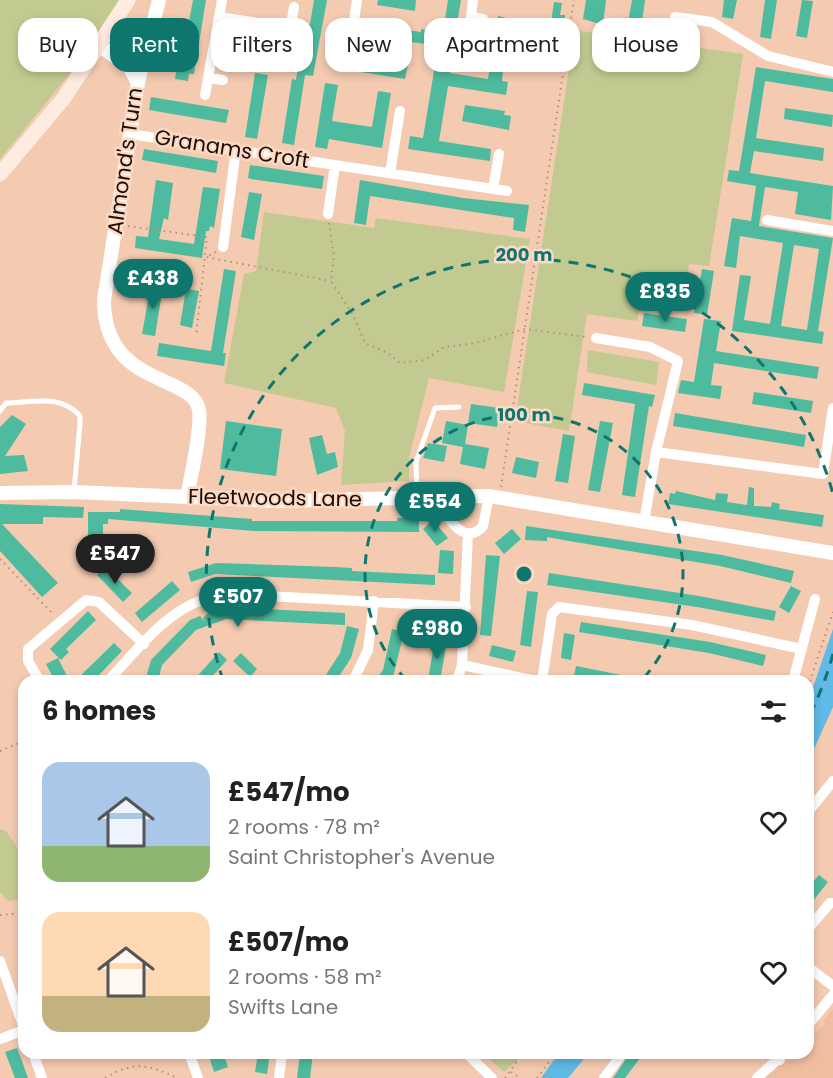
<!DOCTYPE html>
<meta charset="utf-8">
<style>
:root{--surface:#fff;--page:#f6f6f6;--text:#222;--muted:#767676;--accent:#0f766e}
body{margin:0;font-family:Poppins,sans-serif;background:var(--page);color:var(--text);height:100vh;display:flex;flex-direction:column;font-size:22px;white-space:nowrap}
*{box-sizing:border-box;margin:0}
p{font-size:20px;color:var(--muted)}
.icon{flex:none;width:33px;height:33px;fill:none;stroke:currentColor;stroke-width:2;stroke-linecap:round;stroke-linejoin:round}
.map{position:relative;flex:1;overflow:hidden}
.details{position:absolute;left:18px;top:675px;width:796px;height:384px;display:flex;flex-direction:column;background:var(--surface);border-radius:18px;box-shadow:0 3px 9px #0003}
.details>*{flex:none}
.hud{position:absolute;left:18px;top:18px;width:798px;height:54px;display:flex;gap:12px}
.price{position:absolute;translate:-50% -51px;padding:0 14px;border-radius:21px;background:var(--accent);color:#fff;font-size:20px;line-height:39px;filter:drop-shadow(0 2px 3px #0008)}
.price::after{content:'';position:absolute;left:50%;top:36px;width:18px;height:14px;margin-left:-9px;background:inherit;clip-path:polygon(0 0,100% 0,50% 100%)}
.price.selected{background:#222;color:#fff}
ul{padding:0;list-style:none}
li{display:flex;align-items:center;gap:18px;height:150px;padding:0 24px}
li span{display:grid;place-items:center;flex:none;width:168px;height:120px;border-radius:18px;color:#555}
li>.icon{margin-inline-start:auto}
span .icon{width:72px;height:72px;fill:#fffc;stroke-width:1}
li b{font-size:26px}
h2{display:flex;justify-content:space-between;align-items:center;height:72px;padding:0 24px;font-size:26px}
.chip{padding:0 21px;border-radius:18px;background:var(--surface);box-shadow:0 3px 9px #0003;font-size:21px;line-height:54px}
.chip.selected{background:var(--accent);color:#fff}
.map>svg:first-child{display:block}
</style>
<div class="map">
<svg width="833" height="1078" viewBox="0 0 833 1078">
<rect width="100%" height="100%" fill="#f4cab0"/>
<path fill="#efbea0" d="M833,1009V1078H764L792,1053H808L809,1039L825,1024L823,1021Z"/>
<path fill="#c3ca91" d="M0,0H120L72,71L0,159Z
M575,30L743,54L709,266L689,264L682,309L641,302L637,321L587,314L569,431L515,421Z
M264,212L374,228L376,218L530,239L504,392L429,378L409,458V481L341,485L345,431L336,408L224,383L244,274L256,271Z
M588,350L659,362L656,385L587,372Z
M0,829L6,831L24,858V902L20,899L8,901L0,892Z
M483,1053H522L524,1054L504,1072Z"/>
<path fill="#60b9e7" d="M833,629V707L809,760V699Z
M559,1053H589L568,1078H541Z"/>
<path fill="#4fbb9e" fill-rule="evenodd" d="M193,0H206L194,74H189L188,81L175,79L180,47L184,48Z
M314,0H327L313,76L305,75L294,145L282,143L292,79L296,80L304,27L310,24Z
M378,0H416L415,11L377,5Z
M448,0H461L455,35L464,36L462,49L361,35L363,23L421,32V29L443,33Z
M586,0H606L603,25L583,19Z
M632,0H645L641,30L627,28Z
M724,0H737L733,19L722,17Z
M765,0H777L771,39L760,37Z
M802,0L813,1L807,38L796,36Z
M554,2L562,3L560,15H565V24L559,23L557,32L550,29Z
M498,16L515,20L509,61L504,60L502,81L508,82L506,95L448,86L439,141L491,149L490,161L408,149L410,136L423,138L435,65L451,67L450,73L488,79Z
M228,32L280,40L278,54L226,45Z
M535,39L556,42L552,64L542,62L543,56L533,54Z
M351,56L408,65L405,79L348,70Z
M756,67L833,79V92L765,81L756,138L824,148L823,161L754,151L750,173L833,186L831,220L795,214L798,192L765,187L760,219L759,226L833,238L818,331L824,332L822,344L732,331L740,275L751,276L744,320L770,324L783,243L740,236L736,268L724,266L732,218L751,221L756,186L727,181L729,170L739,171ZM794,245L819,249L807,330L781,326Z
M255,73L268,75L257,139L245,137Z
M325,83L338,85L332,121L372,127L378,91L391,93L382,148L329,139L327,149L315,147Z
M151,97L229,110L226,123L149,110Z
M465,105L505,111L504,115L511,116L509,130L462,121Z
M785,108L833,115L832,127L784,119Z
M144,149L218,161L216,173L142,160Z
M250,165L324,176L322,189L251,179L248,178Z
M156,180L173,183L168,220L164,218L159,239L194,244L203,187L220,189L214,228L210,226L209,231H206L202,258L135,248L136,236L148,237Z
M360,180L463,198L529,205L525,232L513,230L514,218L370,196L366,225L354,223Z
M249,192L262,194L254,240L241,237Z
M224,269L236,271L223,353H226L224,366L157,356L159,343L211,351Z
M702,269L714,271L707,315L694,313Z
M151,284L163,286L155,336L142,334Z
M186,289L199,291L192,328L180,325Z
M644,313L687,319L685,332L642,326Z
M704,319L721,321L716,351L819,367L817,379L714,363L711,385L722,386L720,399L678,393L681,380L694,382Z
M584,383L655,395L652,407L649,406L635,497L622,495L635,404L582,395Z
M754,392L813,401L811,413L752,404Z
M471,404L500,408L497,427L468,423Z
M675,413L806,435L804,447L673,426Z
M12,415L26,424L5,456L24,455L28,471L0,474V427Z
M226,421L282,429L276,476L220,469Z
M446,421L468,425L465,444L489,448L485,469L460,464L463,447L442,443Z
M600,421L613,423L600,492L588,490Z
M563,434L575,436L568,483L555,481Z
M322,435L327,454L335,452L338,467L317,475L309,438Z
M428,443L447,446L444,462L423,458Z
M516,457L539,462L536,478L512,473Z
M749,487L754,488V506L771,507L772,502L780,504L779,509L824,515L822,527L668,504L670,493L675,494L676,491L715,500L716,493L728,494L727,502L747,505Z
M0,504L84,507L83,518L43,517V524H2L58,583L42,597L0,551Z
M120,509L252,519V521H397V518H419V532L254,531L108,519V524H103V540H88V512H120Z
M433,520L448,538L437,546L423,529Z
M526,526L722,555L794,571L791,583L720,566L569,541L547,537V541L525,540Z
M512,529L521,539L504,554L495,543Z
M440,550L454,551L453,574L438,573Z
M486,555L500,556L491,636L480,635Z
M216,563L335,567L352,568V571L435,575V585L215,574L191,582L188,572Z
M105,567L132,593L123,602L97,575Z
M549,573L699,596L776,611L774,621L697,607L547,585Z
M172,581L180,590L142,622L135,613Z
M791,586L801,591L789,613L779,607Z
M527,591L538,592L531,647L520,645Z
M224,607L345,613V625L226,619L196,630L162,665L158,681H145L151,660L190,620L200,616L205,622L203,618L207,614Z
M88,611L96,620L66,649L69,652L61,660L50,649Z
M409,618L432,619L431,631L409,630Z
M581,622L710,642L766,655L763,666L709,653L579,632Z
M347,626L359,629L351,658L336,681H322L340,653Z
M392,629L404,632L392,681H375L383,670Z
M564,633L575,635L571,660L561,658Z
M435,639L447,641L440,681L428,680Z
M114,643L122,651L101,673L93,681H75Z
M492,645L516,651L513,662L489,656Z
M219,652L227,660L208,681H193Z
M241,653L257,669L250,677L233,661Z
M58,658L66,674L70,681H55L46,664Z
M576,666L631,677L630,681H596L574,676Z
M819,875L828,882L808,907V888Z
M17,1048L22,1061L28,1078H15L12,1070L5,1052Z
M208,1053H223L228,1067L214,1072Z
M258,1053H270L267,1074L255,1072Z
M300,1053H313L310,1078H297Z
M630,1053H644L625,1078H613Z"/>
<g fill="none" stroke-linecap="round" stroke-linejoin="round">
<path stroke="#b1907b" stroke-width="2" stroke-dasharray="1.5 4.5" stroke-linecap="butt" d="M329,223L334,256L331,281L353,315L365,343L388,353L400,363L425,360L444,347L471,344L525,329L586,337
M128,226L207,237L196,336
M216,252L206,257L331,281
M501,487L574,0
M0,559L54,615
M808,687L833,612
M0,751L24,741
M0,915L24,913
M511,1072L520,1078
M105,1078C136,1060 147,1065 178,1078
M505,1078L523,1053
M537,1078L556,1053"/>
<path stroke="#fff" stroke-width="5" d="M0,411L6,403C33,402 61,394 80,416V424L74,491
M417,496L416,462L435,408L459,407"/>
<path stroke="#fff" stroke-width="10" d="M219,17L291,28
M471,17L473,0
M675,17L712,22L768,56L833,72
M470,26L471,17L483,19
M352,35L357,0
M285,59L294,7
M208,78L223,80
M205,95L222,0
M130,134L507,191
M390,173L400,111
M493,189L499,154
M328,214L335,165
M767,220L833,231
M223,247L236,149
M109,269L185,280
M596,338L650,347L678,361L656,452L644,522
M656,452L823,474L833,408
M440,496C442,513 464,549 483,526L489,496
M462,665L536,681
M40,681L28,661V649L86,600L99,602L144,644
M108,681C145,642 176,596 233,594L466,607
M353,681L368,650L374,601
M457,681L462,665L468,533
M542,681L552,614L559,607L692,625L802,649
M793,681L815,599
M808,812L833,781
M808,929L830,903H833
M0,961L24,1028
M808,967L833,986
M808,1025L833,995
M0,1039L24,1030
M33,1053L42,1078
M189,1053L198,1078
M466,1053L492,1078
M770,1053L780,1060
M279,1078L282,1053
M604,1078L623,1053
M757,1078L785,1053"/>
<path stroke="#fff" stroke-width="14" d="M99,45L130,68L138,83L104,300C104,388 193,373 199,410C202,430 191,475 187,497
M138,82L159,0
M0,493L74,492L276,501L489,496L833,553"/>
<path stroke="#ffece0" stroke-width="15" d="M0,174L64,98L128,0"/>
</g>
<g fill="none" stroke="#0f766e" stroke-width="3" stroke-dasharray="10 8">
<path d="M406 680A159 159 0 1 1 642 680"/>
<path d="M833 654A319 319 0 0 1 809 716M223 680A319 319 0 1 1 833 494"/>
</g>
<g text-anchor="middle" stroke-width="5" stroke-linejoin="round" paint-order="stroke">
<g font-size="21" fill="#1c0d05" stroke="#fbd9c4">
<text transform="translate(232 149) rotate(9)" y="7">Granams Croft</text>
<text transform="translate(125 161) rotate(-82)" y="7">Almond's Turn</text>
<text transform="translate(275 498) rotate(1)" y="7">Fleetwoods Lane</text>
</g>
</g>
<circle cx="524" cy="574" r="9" fill="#0f766e" stroke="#fbd9c4" stroke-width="3"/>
<g font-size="18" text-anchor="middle" font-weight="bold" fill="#0f766e" stroke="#fbd9c4" stroke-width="5" stroke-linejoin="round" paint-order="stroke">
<text x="524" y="261">200 m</text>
<text x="524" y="421">100 m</text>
</g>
</svg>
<b class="price" style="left:153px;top:310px">£438</b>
<b class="price" style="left:665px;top:323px">£835</b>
<b class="price" style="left:435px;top:533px">£554</b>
<b class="price selected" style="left:115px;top:585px">£547</b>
<b class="price" style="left:238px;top:628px">£507</b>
<b class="price" style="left:437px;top:660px">£980</b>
<div class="hud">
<a class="chip">Buy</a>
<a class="chip selected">Rent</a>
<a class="chip">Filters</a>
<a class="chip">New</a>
<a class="chip">Apartment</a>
<a class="chip">House</a>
</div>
<section class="details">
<h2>6 homes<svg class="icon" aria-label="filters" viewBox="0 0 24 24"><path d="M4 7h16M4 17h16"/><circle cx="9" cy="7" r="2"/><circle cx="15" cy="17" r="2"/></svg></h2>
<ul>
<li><span style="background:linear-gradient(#a9c7e8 70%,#8fb573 0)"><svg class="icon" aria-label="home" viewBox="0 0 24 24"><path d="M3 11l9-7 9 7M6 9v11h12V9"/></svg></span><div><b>£547/mo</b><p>2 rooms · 78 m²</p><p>Saint Christopher's Avenue</p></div><svg class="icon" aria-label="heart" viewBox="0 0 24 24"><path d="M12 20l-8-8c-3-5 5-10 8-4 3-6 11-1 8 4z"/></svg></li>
<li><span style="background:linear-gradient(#ffd9b3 70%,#c2b280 0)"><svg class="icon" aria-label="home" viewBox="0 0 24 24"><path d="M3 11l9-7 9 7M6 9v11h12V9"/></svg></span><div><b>£507/mo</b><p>2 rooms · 58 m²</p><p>Swifts Lane</p></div><svg class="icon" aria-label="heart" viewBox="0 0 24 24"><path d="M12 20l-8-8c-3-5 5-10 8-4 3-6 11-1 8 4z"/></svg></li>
</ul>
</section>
</div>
